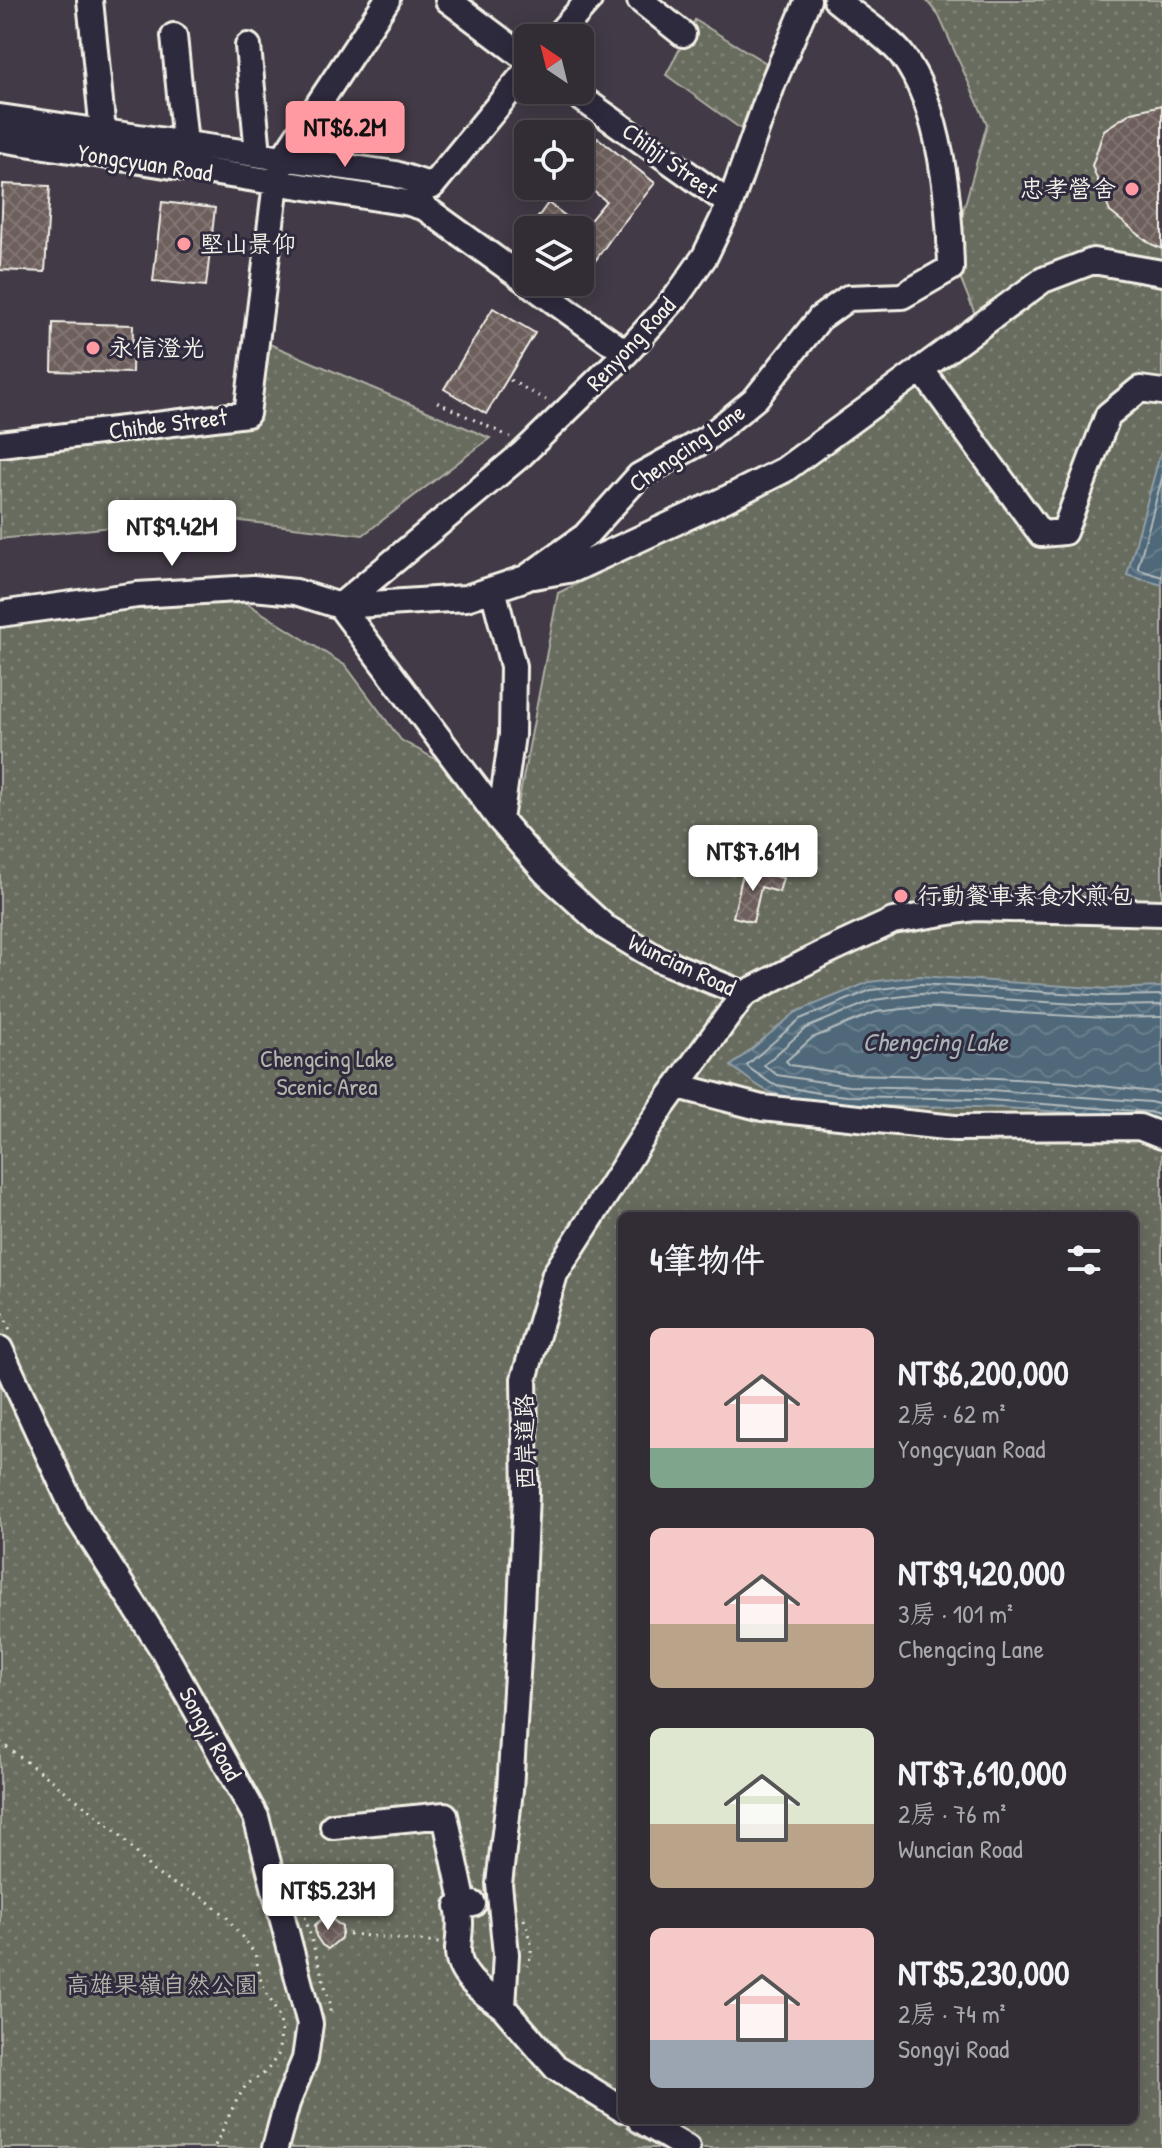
<!DOCTYPE html>
<html lang="zh-TW">
<meta charset="utf-8">
<style>
:root{--surface:#322c34;--page:#3a343c;--text:#f1f3f6;--muted:#a8a7ac;--line:#4d484f;--accent:#ff9aa2}
body{margin:0;font-family:"Patrick Hand","LXGW WenKai TC",sans-serif;background:var(--page);color:var(--text);height:100vh;display:flex;flex-direction:column;font-size:30px;white-space:nowrap}
*{box-sizing:border-box;margin:0}
p{font-size:26px;color:var(--muted)}
.icon{flex:none;width:44px;height:44px;fill:none;stroke:currentColor;stroke-width:2;stroke-linecap:round;stroke-linejoin:round}
.map{position:relative;flex:1;overflow:hidden}
.side{position:absolute;left:618px;top:1212px;width:520px;height:912px;display:flex;flex-direction:column;background:var(--surface);border-radius:12px;box-shadow:0 4px 20px #0003,0 0 0 2px var(--line)}
.side>*{flex:none}
.needle{width:52px;rotate:325deg}
.controls{position:absolute;left:514px;top:24px;display:grid;gap:16px}
.controls a{display:grid;place-items:center;width:80px;height:80px;border-radius:12px;background:var(--surface);box-shadow:0 4px 20px #0003,0 0 0 2px var(--line);font-size:40px}
.price{position:absolute;translate:-50% -68px;padding:0 18px;border-radius:8px;background:#fff;color:#222;font-size:26px;line-height:52px;filter:drop-shadow(0 2px 4px #0008)}
.price::after{content:'';position:absolute;left:50%;top:48px;width:24px;height:18px;margin-left:-12px;background:inherit;clip-path:polygon(0 0,100% 0,50% 100%)}
.price.selected{background:var(--accent);color:#111}
ul{padding:0;list-style:none}
li{display:flex;align-items:center;gap:24px;height:200px;padding:0 32px}
li span{display:grid;place-items:center;flex:none;width:224px;height:160px;border-radius:12px;color:#555}
li>.icon{margin-inline-start:auto}
span .icon{width:96px;height:96px;fill:#fffc;stroke-width:1}
li b{font-size:34px}
h2{display:flex;justify-content:space-between;align-items:center;height:96px;padding:0 32px;font-size:34px}
.map>svg:first-child{display:block}
</style>
<div class="map">
<svg width="1162" height="2148" viewBox="0 0 1162 2148">
<defs>
<pattern id="grass-dots" width="8" height="8" patternUnits="userSpaceOnUse" patternTransform="scale(2)"><rect width="8" height="8" fill="#686c5e"/><path d="M2 2h.1M6 6h.1" fill="none" stroke="#7e8175" stroke-width="1.8" stroke-linecap="round"/></pattern>
<pattern id="water-waves" width="16" height="10" patternUnits="userSpaceOnUse" patternTransform="scale(2)"><rect width="16" height="10" fill="#50697a"/><path d="M0 5q4-4 8 0t8 0" fill="none" stroke="#6a7f8d"/></pattern>
<pattern id="building-cross-hatch" width="8" height="8" patternUnits="userSpaceOnUse" patternTransform="scale(2)"><rect width="8" height="8" fill="#6d5e5b"/><path d="M0 0l8 8M0 8l8-8" fill="none" stroke="#827673"/></pattern>
</defs>
<rect width="100%" height="100%" fill="#423a46"/>
<filter id="ink" filterUnits="userSpaceOnUse"><feTurbulence type="fractalNoise" baseFrequency=".0125" numOctaves="2"/><feDisplacementMap in="SourceGraphic" scale="16" xChannelSelector="R" yChannelSelector="G"/><feConvolveMatrix kernelMatrix="1 2 1 2 8 2 1 2 1" color-interpolation-filters="sRGB"/></filter>
<g filter="url(#ink)">
<path fill="url(#grass-dots)" stroke="#aeaea3" stroke-width="2" fill-rule="evenodd" d="M926,0H1162V2148H0V624L229,592L346,666L401,740L518,805L558,593L793,478L983,334L960,277L961,219L987,124L939,16ZM622,1216H1134V2120H622Z
M695,20L766,63L741,129L666,75Z
M260,340L490,438L363,535L206,517L0,539V456L251,420Z"/>
<path fill="url(#water-waves)" stroke="#929fa6" stroke-width="2" d="M1161,451L1162,452V585L1127,575Z
M920,976L1108,989L1162,987V1124L1149,1120C1090,1115 1031,1108 973,1107C909,1105 834,1111 772,1093C758,1088 744,1075 731,1066L796,1012L869,982Z"/>
<g fill="none" stroke-linecap="round" stroke-linejoin="round">
<path stroke="#b2bbbc" stroke-width="2" d="M1162,478L1138,567L1140,570L1162,577
M1162,995L1107,996L920,984L871,990L800,1019L747,1065L749,1068L772,1084L818,1093L847,1096L977,1099L1149,1112L1162,1116
M1162,1005L1107,1006L920,994L874,1000L806,1028L764,1065L777,1075L848,1086L978,1089L1150,1102L1162,1105
M1162,1017L1106,1018L920,1007L876,1012L812,1038L786,1061L790,1065L849,1074L979,1077L1067,1082L1162,1093"/>
</g>
<path fill="url(#building-cross-hatch)" stroke="#f4f1e8" stroke-width="2" d="M1162,105V249L1151,244L1110,212L1092,166L1104,130L1132,112Z
M598,138L655,183L612,237L580,282V232L582,230H529L548,203L583,229L606,201L580,181V161Z
M3,184L50,186L45,272L0,270Z
M162,202L215,208L206,286L153,281Z
M493,308L535,333L486,414L444,389Z
M53,323L133,325L132,373L52,371Z
M744,869L783,878L779,892L761,887L753,922L733,917Z
M323,1918L332,1919L342,1927L341,1938L328,1949L322,1945L316,1936L315,1925Z"/>
<g fill="none" stroke-linecap="round" stroke-linejoin="round">
<defs>
<path id="minor" d="M90,0L103,132L283,158L387,0
M448,0L528,60
M640,0L683,34
M174,36L185,144
M555,38L589,0
M248,46L258,154
M570,90L730,204
M0,117L103,132V146
M0,139L409,203L425,208L626,353
M921,369L1041,534L1064,532L1108,415L1140,389L1162,392
M0,444L247,414L276,183L283,158L395,174L432,186L528,69
M534,576L574,569L726,499L784,470L1043,280L1093,261L1162,273
M493,589L513,666L512,735L500,820
M340,606L522,454L626,353L677,296L705,256L730,204L773,83L808,0
M340,606L500,820L546,873L605,927L658,959L744,994
M0,614L137,595L253,588L296,592L340,606L466,598L526,578L585,536L639,476L706,439L756,398L820,318L848,298L902,296L951,268C950,205 941,106 902,55C889,38 854,15 836,0
M678,1086L762,1108L955,1128L1139,1127L1162,1136
M0,1349L76,1514L163,1650L256,1817L310,2024L305,2059L287,2103L275,2148
M333,1826L445,1815L464,1905
M473,1904L458,1906C462,1921 459,1934 458,1949C457,1976 484,1993 503,2007
M622,2109L556,2068L503,2007L506,1954L499,1884L510,1790L521,1608L526,1494L524,1379L555,1274L662,1107L744,994L824,953L893,921L975,908L1162,913
M640,2120L687,2148"/>
</defs>
<use href="#minor" stroke="#f4f1e8" stroke-width="30"/>
<path stroke="#f4f1e8" stroke-width="3" stroke-dasharray="2 6" stroke-linecap="butt" d="M510,380L546,400
M437,402L510,437
M0,1305L10,1330
M0,1742L93,1812L120,1835L153,1871L166,1880L202,1897L226,1916L255,1954L261,1981L277,2013L282,2028L278,2055L266,2072L246,2085L234,2105L214,2148
M305,1917L330,2003V2013
M524,1919C530,1934 535,1950 527,1966
M341,1933L439,1943"/>
<use href="#minor" stroke="#2f2a3d" stroke-width="24"/>
</g>
</g>
<g fill="#ff9aa2" stroke="#2f2a3d" stroke-width="3">
<circle cx="1132" cy="189" r="8"/>
<circle cx="184" cy="244" r="8"/>
<circle cx="93" cy="348" r="8"/>
<circle cx="901" cy="896" r="8"/>
</g>
<g text-anchor="middle" stroke-width="6" stroke-linejoin="round" paint-order="stroke">
<g font-size="24" fill="#f4f1e8" stroke="#2f2a3d">
<text transform="translate(670 161) rotate(36)" y="8">Chihji Street</text>
<text transform="translate(145 163) rotate(9)" y="8">Yongcyuan Road</text>
<text transform="translate(631 344) rotate(-47)" y="8">Renyong Road</text>
<text transform="translate(168 424) rotate(-7)" y="8">Chihde Street</text>
<text transform="translate(687 448) rotate(-35)" y="8">Chengcing Lane</text>
<text transform="translate(682 965) rotate(25)" y="8">Wuncian Road</text>
<text transform="translate(525 1442) rotate(-91)" y="8">西岸道路</text>
<text transform="translate(210 1734) rotate(61)" y="8">Songyi Road</text>
</g>
<g font-size="24" fill="#f4f1e8" stroke="#2f2a3d" text-anchor="start">
<text x="1116" y="197" text-anchor="end">忠孝營舍</text>
<text x="200" y="252">堅山景仰</text>
<text x="109" y="356">永信澄光</text>
<text x="917" y="904">行動餐車素食水煎包</text>
</g>
<g font-size="24" fill="#b5b5aa" stroke="#2f2a3d">
<text x="327" y="1067">Chengcing Lake<tspan x="327" dy="28">Scenic Area</tspan></text>
<text x="162" y="1993">高雄果嶺自然公園</text>
</g>
<g font-size="26" font-style="italic" fill="#aab4b6" stroke="#2f2a3d">
<text x="935" y="1051">Chengcing Lake</text>
</g>
</g>
</svg>
<div class="controls">
<a><svg class="needle" viewBox="-14 -14 28 28"><path d="M0-13l5 13h-10z" fill="#e53935"/><path d="M0 13l5-13h-10z" fill="#a8a7ac"/></svg></a>
<a><svg class="icon" aria-label="locate" viewBox="0 0 24 24"><circle cx="12" cy="12" r="6"/><path d="M12 2v4M12 18v4M2 12h4M18 12h4"/></svg></a>
<a><svg class="icon" aria-label="layers" viewBox="0 0 24 24"><path d="M12 4l9 5-9 5-9-5zM3 14l9 5 9-5"/></svg></a>
</div>
<b class="price selected" style="left:345px;top:169px">NT$6.2M</b>
<b class="price" style="left:172px;top:568px">NT$9.42M</b>
<b class="price" style="left:753px;top:893px">NT$7.61M</b>
<b class="price" style="left:328px;top:1932px">NT$5.23M</b>
<section class="side">
<h2>4筆物件<svg class="icon" aria-label="filters" viewBox="0 0 24 24"><path d="M4 7h16M4 17h16"/><circle cx="9" cy="7" r="2"/><circle cx="15" cy="17" r="2"/></svg></h2>
<ul>
<li><span style="background:linear-gradient(#f6c9c9 75%,#7fa58c 0)"><svg class="icon" aria-label="home" viewBox="0 0 24 24"><path d="M3 11l9-7 9 7M6 9v11h12V9"/></svg></span><div><b>NT$6,200,000</b><p>2房 · 62 m²</p><p>Yongcyuan Road</p></div></li>
<li><span style="background:linear-gradient(#f6c9c9 60%,#b9a48a 0)"><svg class="icon" aria-label="home" viewBox="0 0 24 24"><path d="M3 11l9-7 9 7M6 9v11h12V9"/></svg></span><div><b>NT$9,420,000</b><p>3房 · 101 m²</p><p>Chengcing Lane</p></div></li>
<li><span style="background:linear-gradient(#dfe7d0 60%,#b9a48a 0)"><svg class="icon" aria-label="home" viewBox="0 0 24 24"><path d="M3 11l9-7 9 7M6 9v11h12V9"/></svg></span><div><b>NT$7,610,000</b><p>2房 · 76 m²</p><p>Wuncian Road</p></div></li>
<li><span style="background:linear-gradient(#f6c9c9 70%,#9aa5b1 0)"><svg class="icon" aria-label="home" viewBox="0 0 24 24"><path d="M3 11l9-7 9 7M6 9v11h12V9"/></svg></span><div><b>NT$5,230,000</b><p>2房 · 74 m²</p><p>Songyi Road</p></div></li>
</ul>
</section>
</div>
